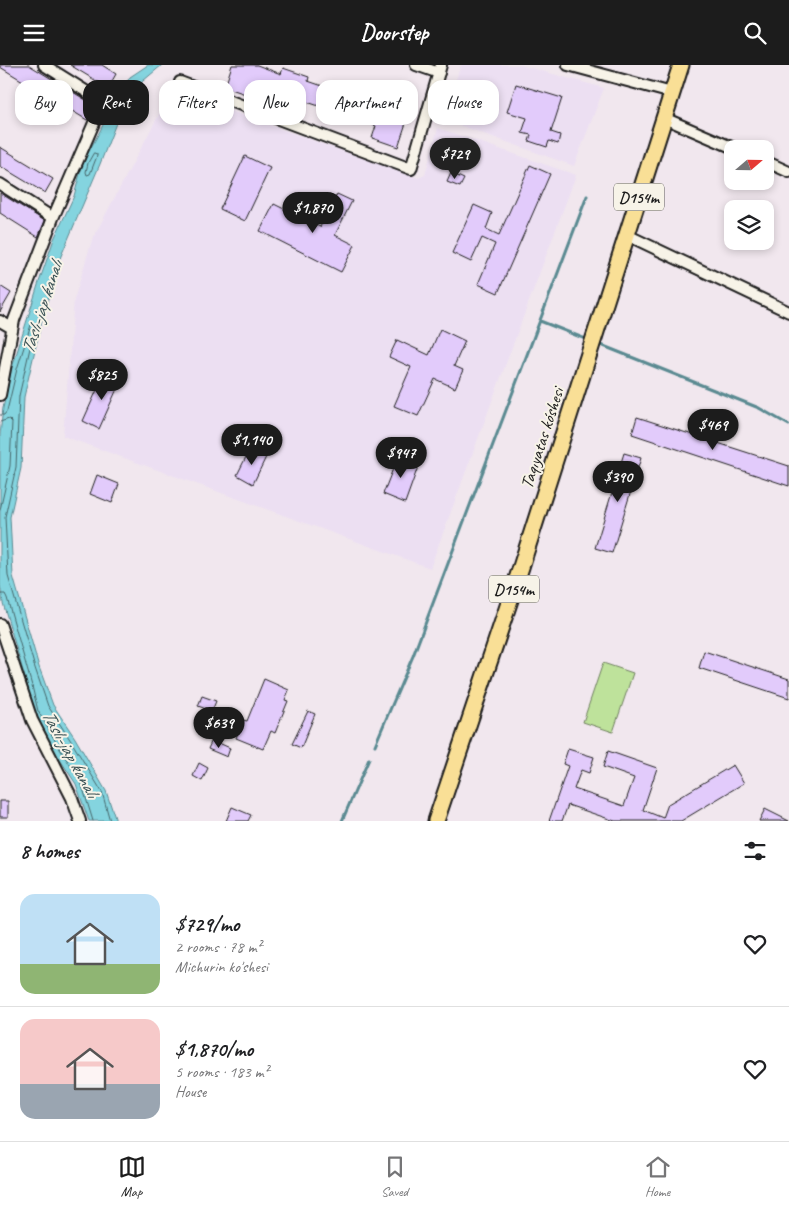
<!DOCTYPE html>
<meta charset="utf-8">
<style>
:root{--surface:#fff;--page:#f6f6f6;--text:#202124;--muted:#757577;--line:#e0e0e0;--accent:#1c1c1c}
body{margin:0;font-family:Caveat,sans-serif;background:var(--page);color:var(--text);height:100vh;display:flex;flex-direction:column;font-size:19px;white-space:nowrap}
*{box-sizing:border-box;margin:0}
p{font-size:16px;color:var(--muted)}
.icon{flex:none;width:28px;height:28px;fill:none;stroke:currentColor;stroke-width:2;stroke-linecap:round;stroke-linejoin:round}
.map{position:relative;height:756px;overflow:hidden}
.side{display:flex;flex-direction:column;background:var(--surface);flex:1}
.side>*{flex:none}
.banner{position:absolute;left:15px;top:15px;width:500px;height:45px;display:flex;gap:10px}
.needle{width:32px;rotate:70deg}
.buttons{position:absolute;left:724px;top:75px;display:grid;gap:10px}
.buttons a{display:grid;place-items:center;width:50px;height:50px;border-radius:10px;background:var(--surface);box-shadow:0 2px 8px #0003;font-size:25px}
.price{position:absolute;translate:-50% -42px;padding:0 11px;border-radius:18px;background:var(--accent);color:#fff;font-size:16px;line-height:32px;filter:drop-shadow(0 1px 2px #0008)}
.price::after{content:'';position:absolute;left:50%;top:30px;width:15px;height:11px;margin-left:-8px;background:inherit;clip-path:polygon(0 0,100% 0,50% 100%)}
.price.on{background:#222;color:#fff}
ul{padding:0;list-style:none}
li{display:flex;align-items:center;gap:15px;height:125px;padding:0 20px}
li+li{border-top:1px solid var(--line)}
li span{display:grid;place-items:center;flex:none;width:140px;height:100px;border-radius:15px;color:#555}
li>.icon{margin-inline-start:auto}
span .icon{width:60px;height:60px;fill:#fffc;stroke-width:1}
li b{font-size:21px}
h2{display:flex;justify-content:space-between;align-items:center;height:60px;padding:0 20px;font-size:21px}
.tag{padding:0 18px;border-radius:15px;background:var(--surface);box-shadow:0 2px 8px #0003;font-size:18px;line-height:45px}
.tag.on{background:var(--accent);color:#fff}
header{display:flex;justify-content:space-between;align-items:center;height:65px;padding:0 20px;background:var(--accent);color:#fff;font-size:22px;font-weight:700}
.tab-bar{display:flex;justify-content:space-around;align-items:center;height:70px;border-top:1px solid var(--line);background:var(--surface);font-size:14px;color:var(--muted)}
.tab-bar a{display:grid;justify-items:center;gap:2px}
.tab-bar .on{color:var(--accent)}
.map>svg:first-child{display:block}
</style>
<header><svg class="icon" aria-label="menu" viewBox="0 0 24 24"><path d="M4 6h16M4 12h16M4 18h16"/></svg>Doorstep<svg class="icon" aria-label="search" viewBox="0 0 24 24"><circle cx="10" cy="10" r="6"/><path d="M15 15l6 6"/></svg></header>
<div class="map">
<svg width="789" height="756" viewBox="0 0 789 756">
<rect width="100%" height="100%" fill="#f1e7ee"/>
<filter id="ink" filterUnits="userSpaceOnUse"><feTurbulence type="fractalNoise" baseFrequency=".02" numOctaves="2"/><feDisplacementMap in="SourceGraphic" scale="10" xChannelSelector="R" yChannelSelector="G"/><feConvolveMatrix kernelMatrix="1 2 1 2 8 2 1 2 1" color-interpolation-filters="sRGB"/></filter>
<g filter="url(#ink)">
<path fill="#ecdff2" d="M461,0H520L604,23L574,101L442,54Z
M172,25L418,113L425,110L438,63L576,110L430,503L63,371L74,235L92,175Z"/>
<path fill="#bee29b" stroke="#6d7f5c" d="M603,598L633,608L613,667L583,657Z"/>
<path fill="#84d4df" stroke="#5a8a91" d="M148,0H162L137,21L120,48L100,99L58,198L41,259L24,332L21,403L10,452L13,511L39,602L53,640L75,673L106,726L115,753V756H89L76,719L55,687L34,648L28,623L3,538L0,520V370L3,343L12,303L38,220L54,174L74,131L83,97L100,66L114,37L130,12Z"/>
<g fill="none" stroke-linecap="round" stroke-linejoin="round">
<path stroke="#46666a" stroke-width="1" d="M94,88L97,89V91L90,109L87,110L86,107L88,98Z
M0,350H4L7,346L17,304L31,260L34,258L35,261L19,331L16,402L5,452L8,511L35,603L48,641L71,676L102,727L110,756
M0,357L9,354L12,357L10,401L0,445
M0,529H5L7,533L32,621L38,646L60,684L81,717L93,756"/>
<path stroke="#5a8a91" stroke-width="3" d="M540,256L588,275
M596,278L759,343L789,360
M375,680L413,591L587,131
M342,756L369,694"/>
</g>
<path fill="#e2cbfb" stroke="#1c1c1c" d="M0,0H29L94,40L90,50L87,55L0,2Z
M70,0H102L116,9L108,23Z
M232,0H257L281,9L283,3L309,12L308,16L372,38V40L408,52L398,82L372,73L376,61L337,47L301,35L298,42L267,32L266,36L225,22Z
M516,19L562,33L551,67L560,70L558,79L549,76L547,82L529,76L531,70L522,68L527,53L507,47Z
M0,82L53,114L45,128L0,101Z
M245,91L270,103L245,156L220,144Z
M530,100L550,109L498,228L478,219L495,179L482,173L471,197L452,188L474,140L492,148L486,164L499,170Z
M451,108L464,114L460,122L447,117Z
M0,128L45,156L38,172L0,148Z
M337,129L352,136L335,170L355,180L341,207L260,166L274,139L320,162Z
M0,221L11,228L0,247Z
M440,264L465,276L454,301L463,305L455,323L435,314L418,351L394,341L411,302L389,292L397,275L429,290Z
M105,307L121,315L99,364L83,356Z
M637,352L789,401V421L632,369Z
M250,384L266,392L253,419L237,410Z
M624,388L641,393L612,488L595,483Z
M398,391L419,399L405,438L383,429Z
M97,410L119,419L112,438L90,429Z
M704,586L789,614V633L699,603Z
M264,614L289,625L285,635L288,636L275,668L271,666L263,684L236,673L243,655L247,656Z
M202,631L216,636L212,646L198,641Z
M308,646L315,649L301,683L292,679Z
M212,675L230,683L227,692L208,684Z
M568,684L594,692L589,708L581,705L574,724L624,741L634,713L603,702L608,686L657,703L643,745L663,753L668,739L733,700L744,718L681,756H615L568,740L562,756H549L568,701L563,699Z
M199,698L208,703L202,716L193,711Z
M0,736H8V752H0Z
M232,742L251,750L248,756H226Z
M765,744L789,756H759Z"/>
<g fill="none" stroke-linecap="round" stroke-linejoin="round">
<defs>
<path id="street" d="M416,0L439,8
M568,0L672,28
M180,17L411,104L441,0
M664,53L736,84
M765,96L789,107
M0,119L53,153
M627,170L789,247
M0,256L12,263
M0,330L14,255L53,153L103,37L44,0
M0,559L32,655L72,733L80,756"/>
<path id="primary" d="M436,756L521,502L681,0"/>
</defs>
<use href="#street" stroke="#1c1c1c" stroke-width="14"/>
<use href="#primary" stroke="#1c1c1c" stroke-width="19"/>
<use href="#street" stroke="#f7f3e8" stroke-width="10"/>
<use href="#primary" stroke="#f9df96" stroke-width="15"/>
</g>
</g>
<g text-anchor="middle" stroke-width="4" stroke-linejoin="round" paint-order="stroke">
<g fill="#f7f3e8" stroke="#5e5c59" stroke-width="1">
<rect x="614" y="118.5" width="50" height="27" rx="4"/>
<rect x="489" y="510.5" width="50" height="27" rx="4"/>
</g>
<g font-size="16" font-weight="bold" fill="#1c1c1c">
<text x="639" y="138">D154m</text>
<text x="514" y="530">D154m</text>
</g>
<g font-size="18" fill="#1c1c1c" stroke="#f7f3e8">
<text transform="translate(542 373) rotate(-72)" y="6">Taqıyatas kóshesi</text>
</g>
<g font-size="19" font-style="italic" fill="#3b5356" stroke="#f7f3e8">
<text transform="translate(41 242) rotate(-72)" y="7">Taslı-jap kanalı</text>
<text transform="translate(71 688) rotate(61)" y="7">Taslı-jap kanalı</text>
</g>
</g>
</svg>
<div class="buttons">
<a><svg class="needle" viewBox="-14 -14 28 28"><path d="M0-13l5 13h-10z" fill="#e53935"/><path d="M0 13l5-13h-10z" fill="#757577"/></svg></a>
<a><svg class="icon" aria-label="layers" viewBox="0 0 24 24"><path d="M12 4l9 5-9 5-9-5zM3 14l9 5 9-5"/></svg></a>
</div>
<b class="price on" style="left:455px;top:115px">$729</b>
<b class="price" style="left:313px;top:169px">$1,870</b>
<b class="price" style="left:102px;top:336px">$825</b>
<b class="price" style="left:713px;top:386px">$469</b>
<b class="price" style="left:252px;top:401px">$1,140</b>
<b class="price" style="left:401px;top:414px">$947</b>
<b class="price" style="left:618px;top:438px">$390</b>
<b class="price" style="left:219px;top:684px">$639</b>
<div class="banner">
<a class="tag">Buy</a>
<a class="tag on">Rent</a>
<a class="tag">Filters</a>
<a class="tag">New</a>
<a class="tag">Apartment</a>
<a class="tag">House</a>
</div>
</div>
<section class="side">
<h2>8 homes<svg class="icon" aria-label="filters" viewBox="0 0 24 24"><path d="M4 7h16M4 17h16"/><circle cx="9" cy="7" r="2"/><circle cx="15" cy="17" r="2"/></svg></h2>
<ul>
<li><span style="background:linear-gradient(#bfe0f5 70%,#8fb573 0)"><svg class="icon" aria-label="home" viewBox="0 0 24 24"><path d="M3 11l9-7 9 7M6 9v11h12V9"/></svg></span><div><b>$729/mo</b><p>2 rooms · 78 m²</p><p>Michurin ko'shesi</p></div><svg class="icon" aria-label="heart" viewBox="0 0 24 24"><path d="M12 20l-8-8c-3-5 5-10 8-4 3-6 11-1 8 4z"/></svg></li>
<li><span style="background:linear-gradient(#f6c9c9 65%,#9aa5b1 0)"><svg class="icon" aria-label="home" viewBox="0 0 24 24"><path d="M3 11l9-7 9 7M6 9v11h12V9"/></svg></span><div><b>$1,870/mo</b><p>5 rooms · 183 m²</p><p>House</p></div><svg class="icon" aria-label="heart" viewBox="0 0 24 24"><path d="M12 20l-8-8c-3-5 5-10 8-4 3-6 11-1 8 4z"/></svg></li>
</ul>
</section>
<nav class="tab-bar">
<a class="on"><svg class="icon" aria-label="map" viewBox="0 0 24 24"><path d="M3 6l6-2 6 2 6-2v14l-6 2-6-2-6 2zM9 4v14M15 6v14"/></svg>Map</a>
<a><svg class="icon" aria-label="saved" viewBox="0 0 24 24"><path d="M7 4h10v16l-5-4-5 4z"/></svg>Saved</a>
<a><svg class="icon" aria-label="home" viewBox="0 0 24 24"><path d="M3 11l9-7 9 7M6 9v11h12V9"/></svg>Home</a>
</nav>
